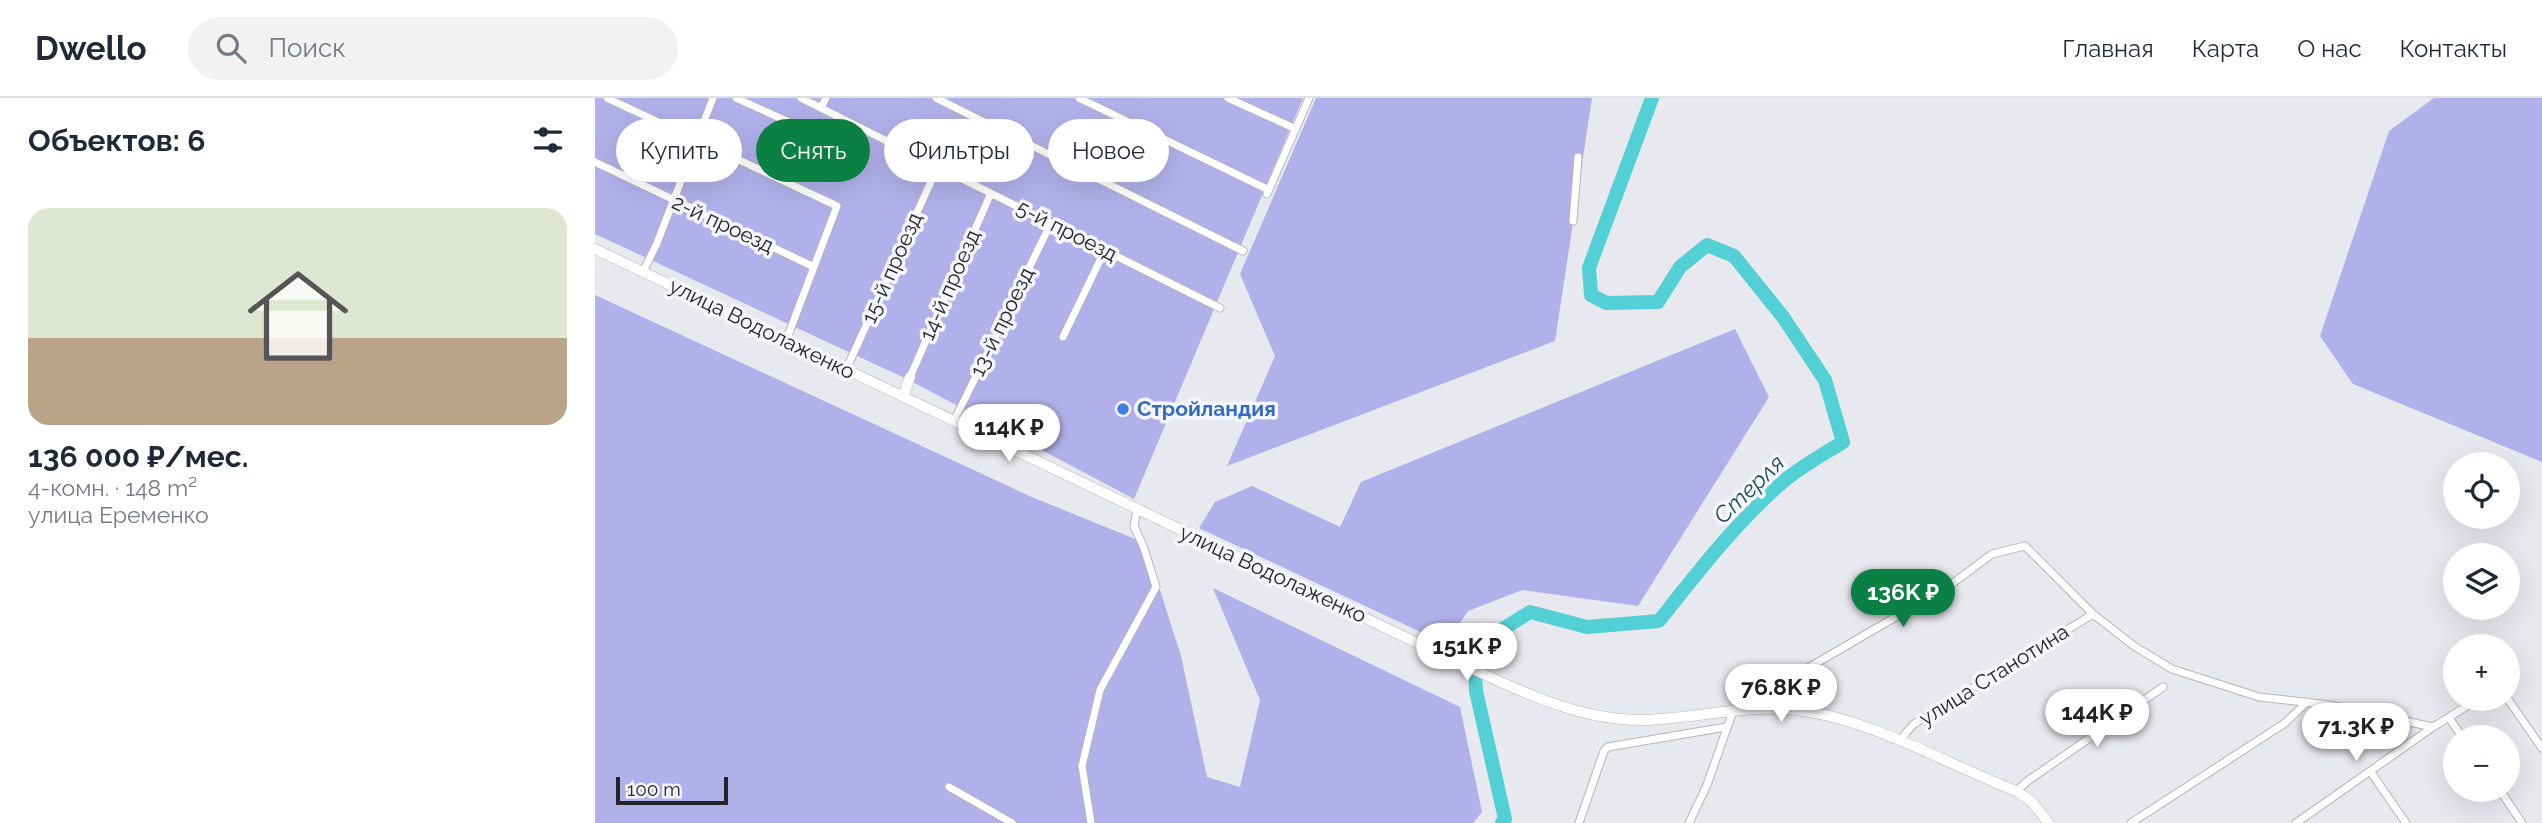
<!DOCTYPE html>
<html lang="ru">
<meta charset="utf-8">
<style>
:root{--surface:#fff;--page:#f2f2f3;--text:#1f2937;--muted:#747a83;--line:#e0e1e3;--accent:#0b8043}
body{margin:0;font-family:Raleway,sans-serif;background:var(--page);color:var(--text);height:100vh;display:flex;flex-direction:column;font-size:26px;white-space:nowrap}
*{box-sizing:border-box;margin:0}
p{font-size:23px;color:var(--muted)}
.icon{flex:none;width:38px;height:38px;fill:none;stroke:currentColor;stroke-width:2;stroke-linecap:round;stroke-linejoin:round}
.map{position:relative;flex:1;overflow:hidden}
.drawer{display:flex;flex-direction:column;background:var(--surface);width:595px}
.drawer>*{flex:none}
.guide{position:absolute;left:21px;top:21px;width:665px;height:63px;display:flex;gap:14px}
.controls{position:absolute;left:1848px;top:354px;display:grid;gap:14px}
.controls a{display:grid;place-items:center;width:77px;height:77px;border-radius:50%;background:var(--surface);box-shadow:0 7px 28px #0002;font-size:35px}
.scale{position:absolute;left:21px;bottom:18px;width:112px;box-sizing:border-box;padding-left:7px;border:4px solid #242427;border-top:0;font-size:19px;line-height:24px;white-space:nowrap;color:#242427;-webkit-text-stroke:5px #f5f5fc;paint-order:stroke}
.price{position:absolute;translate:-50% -60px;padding:0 16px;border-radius:24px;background:#fff;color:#222;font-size:23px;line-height:46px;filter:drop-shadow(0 2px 4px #0008)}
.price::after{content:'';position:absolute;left:50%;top:42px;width:21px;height:16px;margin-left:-10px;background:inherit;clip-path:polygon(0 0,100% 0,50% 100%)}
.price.active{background:var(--accent);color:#fff}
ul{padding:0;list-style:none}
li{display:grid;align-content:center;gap:14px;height:371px;padding:0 28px}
li span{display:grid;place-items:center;height:217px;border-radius:21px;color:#555}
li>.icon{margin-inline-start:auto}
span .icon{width:126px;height:126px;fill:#fffc;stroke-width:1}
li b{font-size:30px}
h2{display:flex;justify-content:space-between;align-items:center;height:84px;padding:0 28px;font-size:30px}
.tag{padding:0 24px;border-radius:32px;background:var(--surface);box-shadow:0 7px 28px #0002;font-size:24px;line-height:63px}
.tag.active{background:var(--accent);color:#fff}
header{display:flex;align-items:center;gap:42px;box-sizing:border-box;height:98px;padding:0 35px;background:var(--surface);border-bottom:2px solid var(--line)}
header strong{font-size:33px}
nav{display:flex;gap:38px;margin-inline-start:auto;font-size:24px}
.search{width:490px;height:63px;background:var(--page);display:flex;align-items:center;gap:18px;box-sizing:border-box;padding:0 24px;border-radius:38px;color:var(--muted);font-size:26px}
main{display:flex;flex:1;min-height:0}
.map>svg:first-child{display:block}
</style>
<header>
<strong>Dwello</strong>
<div class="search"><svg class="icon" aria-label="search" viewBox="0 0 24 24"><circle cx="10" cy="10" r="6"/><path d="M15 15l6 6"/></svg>Поиск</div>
<nav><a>Главная</a><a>Карта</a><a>О нас</a><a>Контакты</a></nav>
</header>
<main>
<section class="drawer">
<h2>Объектов: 6<svg class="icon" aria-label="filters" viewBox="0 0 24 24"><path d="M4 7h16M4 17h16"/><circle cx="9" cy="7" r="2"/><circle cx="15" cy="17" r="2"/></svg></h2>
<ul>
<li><span style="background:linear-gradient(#dfe7d0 60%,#b9a48a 0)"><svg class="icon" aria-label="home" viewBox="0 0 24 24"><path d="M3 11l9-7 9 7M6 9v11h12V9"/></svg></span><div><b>136 000 ₽/мес.</b><p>4-комн. · 148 m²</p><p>улица Еременко</p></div></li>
</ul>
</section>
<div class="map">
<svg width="1947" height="725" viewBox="0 0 1947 725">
<rect width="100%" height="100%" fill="#e8e8ef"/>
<path fill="#b1b0ea" d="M0,0H708L539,401L314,282L0,136Z
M721,0H997L960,243L632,368L680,258L645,176Z
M1839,0H1947V364L1758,286L1725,238L1794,33Z
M0,197L439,400L550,445L586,558L612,679L645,689L665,602L618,490L865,609L887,714L878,725H0Z
M1140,231L1174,299L1043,508L927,492L873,513L851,546L604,430L620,404L657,388L745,429L766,384Z"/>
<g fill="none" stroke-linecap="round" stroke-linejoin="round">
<path stroke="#53d0d5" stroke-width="14" d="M907,725L910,721L881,593L879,549L935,514L992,529L1064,523C1103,474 1142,423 1189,383C1207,368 1229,356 1248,344L1230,282L1188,219L1139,158L1112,147L1085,169L1063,204L1011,205L996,197L994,170L1057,0"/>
<defs>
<path id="minor" d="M12,0L242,108L191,243
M141,0L209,31
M206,0L625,210
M341,0L648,153
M484,0L674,92
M633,0L701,31
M226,10L231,0
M0,64L219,169
M672,96L714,0
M978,123L983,59
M48,174L62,145L118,0
M468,239L510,152
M251,272L343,68
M315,279L396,95
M359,323L456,125
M1912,600L1947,650
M1176,611L1174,598L1187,585L1354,488L1397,456L1430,448L1498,516L1539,548L1577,571L1664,599L1734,607L1838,629L1885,600
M1855,621L1867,639
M1306,644L1310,636L1319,626L1498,516
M1775,673L1811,725
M354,689L417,725
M1904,691L1927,725
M1421,693L1434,682L1568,589
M496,725L487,668L505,592L561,489L549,450L539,428L542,411
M984,725L1009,653L1013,649L1131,629
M1094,725L1112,687L1138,613
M1536,725L1690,625L1712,604
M1701,725L1838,629"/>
<path id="secondary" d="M0,151L841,554C906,583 977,624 1051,622C1103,620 1156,605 1209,613C1279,623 1354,667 1421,693L1436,703L1454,725
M308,299L315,279"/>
</defs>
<use href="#minor" stroke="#b4b4ba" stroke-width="9"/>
<use href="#secondary" stroke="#b4b4ba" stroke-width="11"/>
<use href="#minor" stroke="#fff" stroke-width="7"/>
<use href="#secondary" stroke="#fff" stroke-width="10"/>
</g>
<circle fill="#3f7fe0" stroke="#f5f5fc" stroke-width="2.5" cx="528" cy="311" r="7"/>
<g text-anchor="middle" stroke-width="7" stroke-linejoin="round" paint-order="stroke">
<g font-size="21" fill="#242427" stroke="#f5f5fc">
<text transform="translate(128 126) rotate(25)" y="7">2-й проезд</text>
<text transform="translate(472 133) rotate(27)" y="7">5-й проезд</text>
<text transform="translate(297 170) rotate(-66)" y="7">15-й проезд</text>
<text transform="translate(355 187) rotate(-66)" y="7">14-й проезд</text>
<text transform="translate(407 224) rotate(-64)" y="7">13-й проезд</text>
<text transform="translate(167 231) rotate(26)" y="7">улица Водолаженко</text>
<text transform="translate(678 476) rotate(25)" y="7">улица Водолаженко</text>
<text transform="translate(1399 577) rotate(-32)" y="7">улица Станотина</text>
</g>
<g font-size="21" font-weight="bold" fill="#366cbe" stroke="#f5f5fc" text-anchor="start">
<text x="542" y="318">Стройландия</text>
</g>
<g font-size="23" font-style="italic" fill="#194f51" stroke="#f5f5fc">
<text transform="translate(1154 391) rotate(-44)" y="8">Стерля</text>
</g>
</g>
</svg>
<div class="controls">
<a><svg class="icon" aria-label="locate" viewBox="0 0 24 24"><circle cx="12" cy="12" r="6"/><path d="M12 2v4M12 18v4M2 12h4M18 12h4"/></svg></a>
<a><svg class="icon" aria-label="layers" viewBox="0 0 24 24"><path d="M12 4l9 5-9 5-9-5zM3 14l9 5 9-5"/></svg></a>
<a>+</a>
<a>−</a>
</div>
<div class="scale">100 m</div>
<b class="price" style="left:414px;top:366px">114K ₽</b>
<b class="price active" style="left:1308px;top:531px">136K ₽</b>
<b class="price" style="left:872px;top:585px">151K ₽</b>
<b class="price" style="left:1186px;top:626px">76.8K ₽</b>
<b class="price" style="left:1502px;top:651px">144K ₽</b>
<b class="price" style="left:1761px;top:665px">71.3K ₽</b>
<div class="guide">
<a class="tag">Купить</a>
<a class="tag active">Снять</a>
<a class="tag">Фильтры</a>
<a class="tag">Новое</a>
</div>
</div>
</main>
